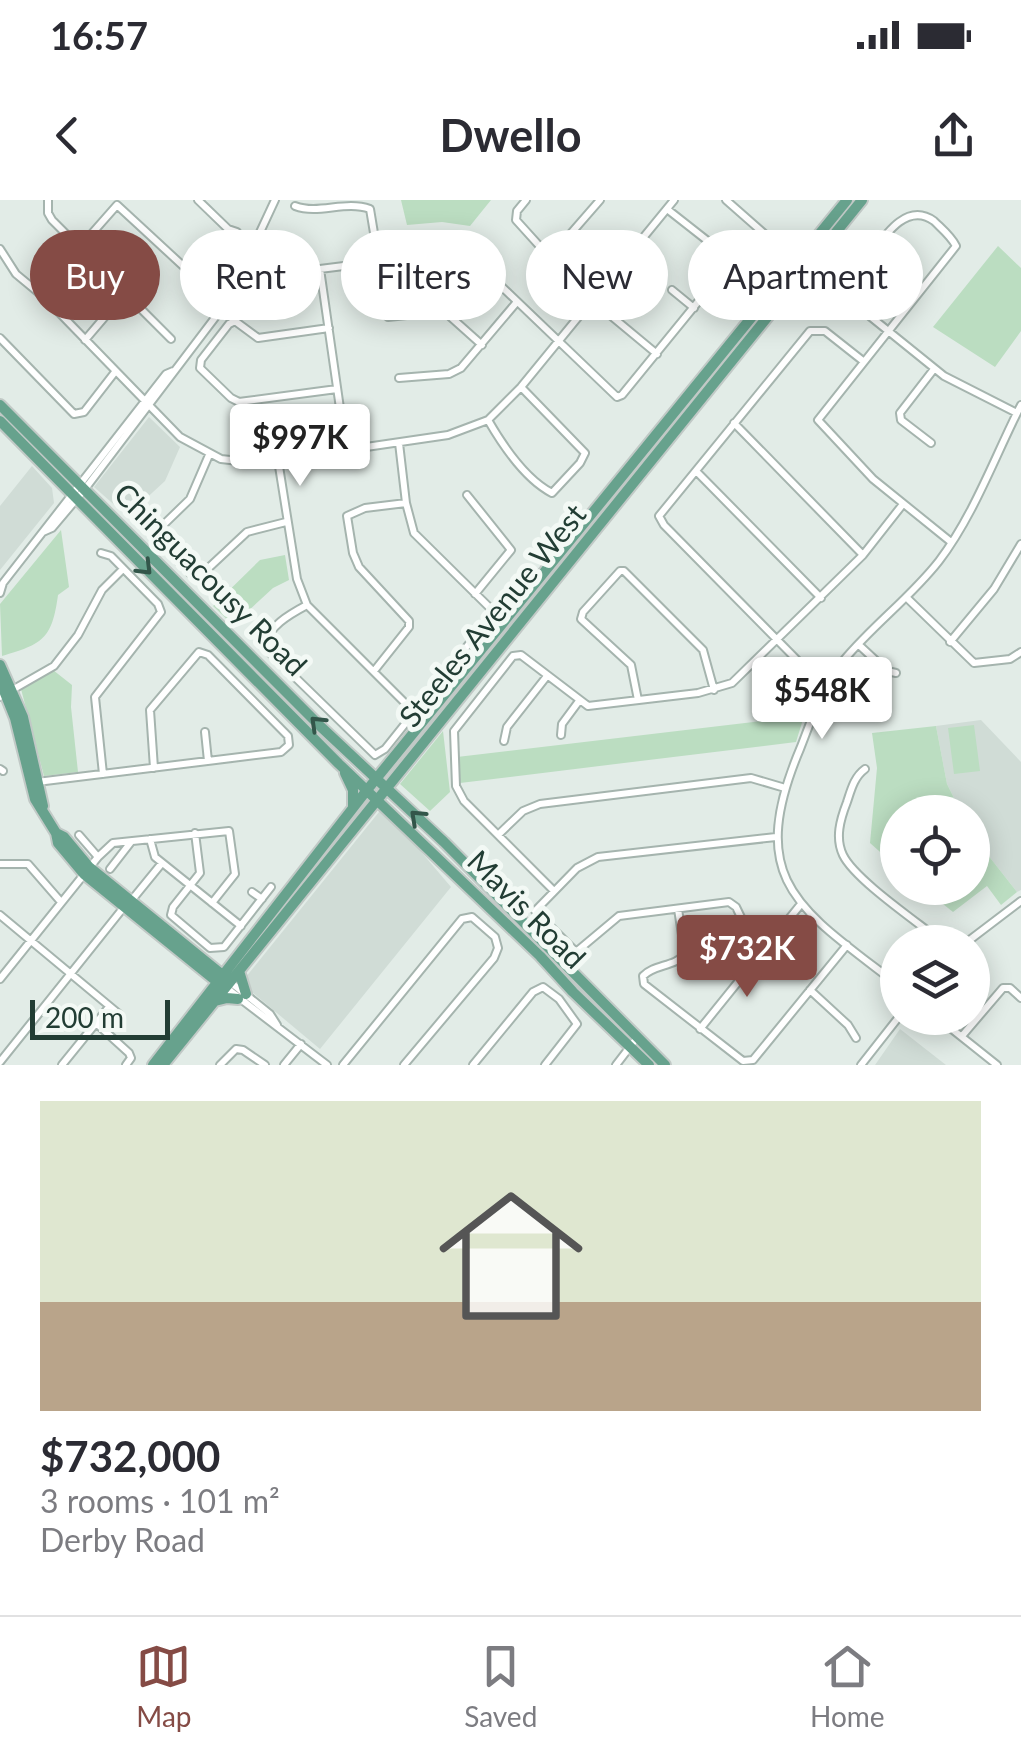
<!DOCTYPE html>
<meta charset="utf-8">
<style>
:root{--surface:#fff;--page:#f7f7f7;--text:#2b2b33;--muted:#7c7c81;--line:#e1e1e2;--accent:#854b45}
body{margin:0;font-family:Lato,sans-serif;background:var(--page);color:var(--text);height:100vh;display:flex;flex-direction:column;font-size:38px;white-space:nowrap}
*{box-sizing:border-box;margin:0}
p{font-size:32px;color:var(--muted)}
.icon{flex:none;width:55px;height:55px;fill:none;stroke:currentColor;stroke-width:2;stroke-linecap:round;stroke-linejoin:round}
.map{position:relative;height:865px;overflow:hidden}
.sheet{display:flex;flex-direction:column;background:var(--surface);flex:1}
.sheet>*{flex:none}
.top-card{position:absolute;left:30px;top:30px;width:962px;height:90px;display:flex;gap:20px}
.controls{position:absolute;left:880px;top:595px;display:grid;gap:20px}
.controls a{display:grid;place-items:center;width:110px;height:110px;border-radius:50%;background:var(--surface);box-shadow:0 5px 25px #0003;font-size:50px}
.scale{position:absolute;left:30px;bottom:25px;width:140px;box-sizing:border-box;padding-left:10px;border:5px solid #223d34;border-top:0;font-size:28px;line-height:35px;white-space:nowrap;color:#223d34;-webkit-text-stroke:8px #f3f9f5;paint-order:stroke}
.price{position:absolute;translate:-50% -85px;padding:0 22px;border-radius:10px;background:#fff;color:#222;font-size:32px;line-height:65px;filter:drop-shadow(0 2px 5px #0008)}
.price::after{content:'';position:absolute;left:50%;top:60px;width:30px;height:22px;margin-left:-15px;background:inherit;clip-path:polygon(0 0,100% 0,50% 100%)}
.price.active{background:var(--accent);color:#fff}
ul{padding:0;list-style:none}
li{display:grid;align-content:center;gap:20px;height:530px;padding:0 40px}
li+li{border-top:2px solid var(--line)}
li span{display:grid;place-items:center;height:310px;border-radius:0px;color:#555}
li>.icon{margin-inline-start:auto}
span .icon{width:180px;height:180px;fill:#fffc;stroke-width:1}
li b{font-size:42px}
.pill{padding:0 35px;border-radius:45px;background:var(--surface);box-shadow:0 5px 25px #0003;font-size:35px;line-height:90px}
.pill.active{background:var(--accent);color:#fff}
.status{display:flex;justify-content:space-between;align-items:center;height:70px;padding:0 50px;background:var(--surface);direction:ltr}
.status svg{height:28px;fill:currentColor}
header{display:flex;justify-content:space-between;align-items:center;height:130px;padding:0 40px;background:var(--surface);font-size:45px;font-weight:700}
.menu{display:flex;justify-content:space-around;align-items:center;height:140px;border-top:2px solid var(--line);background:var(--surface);font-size:28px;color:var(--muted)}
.menu a{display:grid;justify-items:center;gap:5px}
.menu .active{color:var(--accent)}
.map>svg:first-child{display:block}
</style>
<div class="status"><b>16:57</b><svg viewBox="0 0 49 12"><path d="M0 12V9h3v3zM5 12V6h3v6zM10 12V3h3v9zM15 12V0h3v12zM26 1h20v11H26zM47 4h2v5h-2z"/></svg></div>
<header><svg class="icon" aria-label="back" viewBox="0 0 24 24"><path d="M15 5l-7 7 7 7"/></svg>Dwello<svg class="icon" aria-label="share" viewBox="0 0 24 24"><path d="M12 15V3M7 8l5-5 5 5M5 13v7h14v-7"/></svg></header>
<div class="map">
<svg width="1021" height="865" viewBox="0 0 1021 865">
<rect width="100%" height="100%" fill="#e2ece7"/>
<path fill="#d0dcd6" d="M149,217L180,247L165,281L127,316L94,287Z
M32,266L52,288L54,303L0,370V306Z
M981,520L1021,562V690L1017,692L973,636L972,612H961L947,584L936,526Z
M379,612L388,613L451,687L320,849L241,783Z
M900,829L946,865H875Z"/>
<path fill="#bbddc1" d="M401,0H491L470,26L442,22L407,25Z
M998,46L1021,68V131L995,167L933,127Z
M61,330L69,387L58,395C52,439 43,444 2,456L0,404Z
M285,355L289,380L273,388L233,425L213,406L260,360Z
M53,470L72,485L71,507L78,572L44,576L21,489Z
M804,516L796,542L460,583L457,557Z
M974,525L980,571L954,574L948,528Z
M936,526L947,584L961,612H898L897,667L870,643L877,568L872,533Z
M443,531L450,592L430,611L400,584Z
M973,636L1017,692L1001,705L987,686L953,712L923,688H972Z"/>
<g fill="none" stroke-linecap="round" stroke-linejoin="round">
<defs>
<path id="minor" d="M48,0V13L52,20L171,139
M198,0L228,29L237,32
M526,0L517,11L516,20L544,51L553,54L600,0
M726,0L792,58L833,88
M295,6C319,15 345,0 370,9L388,117L444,111L482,145
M769,35L777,37L802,57L835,88L944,176L1017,213
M80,47L117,5L208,89
M0,49L16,74L45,98L180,237L221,259L257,263L448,235L488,220L521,187L674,0
M250,53L271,65L296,72L455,52L477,63L617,197L622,195L728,65L723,53L667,9
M866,61C882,40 905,0 934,21C942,29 951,36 956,46L818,220L873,279L951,342
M320,69L346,250
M672,90L694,108
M592,100L657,154
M329,128L258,138L235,121L229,124L201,160L200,168L231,198L239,202L337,189
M0,138L74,214L84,212L115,172
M85,140L126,92
M399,178L449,174L461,168L516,103
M488,220C503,246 525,279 552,293L580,263L585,253L521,187
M734,223L863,355
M931,243L901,220L900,213L934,169
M209,255L190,299L156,332L159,342L193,376L201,375L247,332L286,322
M278,260L297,379L307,405L415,513
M696,271L821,398
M467,295L511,350L475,394
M43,332L52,328L85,289L217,115L241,73L275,0
M101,353L111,356L158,404L161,412L95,497L103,574
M0,393L3,383L166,174L173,171
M906,397L974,463L1010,459L1021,452
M307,405C290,414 267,427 264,447L375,555L385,549L492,415L490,408L414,333L406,303L399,243
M950,442L994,389L1021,344
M859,445L887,471L896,473
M374,471L409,427V421L359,367L353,353L347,316L365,308L406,303
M829,483L798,461L664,325L659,316L810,131H825L863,161
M0,497L54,466L78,435L102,390L123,369
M638,500L631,465L581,419L583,412L620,371H624L703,450L714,490
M205,532L208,561
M561,535L562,524L579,501
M504,541L507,527L547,476
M0,569L3,571
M865,569C854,577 851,590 847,602C840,620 835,638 843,655C855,680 919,723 942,742
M37,582L281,552L289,545L288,536L208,455L199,452L150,510L154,568
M195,633L200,673L173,707L171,715L210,748L224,747L271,687
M79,635L98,657
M498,635L523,611L540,604L751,578L785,588
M150,639L155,657L241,726
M0,664H28L61,702
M110,669L131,642
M554,691L464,601L456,586L454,531L513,456L521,455L588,506L698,493L732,483L863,355L903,304
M252,692L262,699
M131,701L162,663
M678,709L685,754C675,767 654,764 643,776L644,784L743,861L753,860L847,745
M0,715L119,814
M967,742L1021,701
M765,748L749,734L736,707L729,702L619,716L576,752L535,711L577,668L598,657L776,637
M0,779L98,657L113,643L229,631L235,674L212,703
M229,781L270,814L277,825
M898,785C800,709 744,682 800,549C812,519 822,485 844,460C873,425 911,397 939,361C974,315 995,256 1021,205
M225,787L327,865
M810,790L848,825L856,838
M938,818L997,865
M96,823L129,853L131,858L126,865
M700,829L801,704
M962,836L1003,788H1010L1021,798
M0,862L124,707
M62,865L109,807
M220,865L236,849L243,850L265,865
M284,865L301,844
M343,865L462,719L472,717L495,737L498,748L494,758L404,865
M473,865L533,792L543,787L559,799L577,824L545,865
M616,865L636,839
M861,865L898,818"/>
<path id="major" d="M0,205L320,526L444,642L665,865
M0,221L339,564L540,756L573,792L649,865
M0,465L23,517L43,606
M0,481L15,518L35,599L56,633L58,643L84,674L220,784
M345,573L353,590V608
M56,633L64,637L89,667L226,778
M239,771L246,794
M215,801L227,798L238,799
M153,865L367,590L847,0
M163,865L862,0"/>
</defs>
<use href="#minor" stroke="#a5b4ae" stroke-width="10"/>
<use href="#major" stroke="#c1c9c6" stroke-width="14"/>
<use href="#minor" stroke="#fff" stroke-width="6"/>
<use href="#major" stroke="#67a28d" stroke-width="10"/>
</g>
<defs><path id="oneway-chevron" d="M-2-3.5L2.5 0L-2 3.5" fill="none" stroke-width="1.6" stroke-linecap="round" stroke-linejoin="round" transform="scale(2.5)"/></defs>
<g stroke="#33564a">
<use href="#oneway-chevron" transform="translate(145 368) rotate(45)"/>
<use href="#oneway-chevron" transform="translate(317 523) rotate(-136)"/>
<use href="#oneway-chevron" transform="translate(417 617) rotate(-137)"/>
</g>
<g text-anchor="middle" stroke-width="10" stroke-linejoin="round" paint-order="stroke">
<g font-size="30" fill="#223d34" stroke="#f3f9f5">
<text transform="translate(210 380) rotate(45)" y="10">Chinguacousy Road</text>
<text transform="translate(493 416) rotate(-51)" y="10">Steeles Avenue West</text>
<text transform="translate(526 710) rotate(45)" y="10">Mavis Road</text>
</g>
</g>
</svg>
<div class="controls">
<a><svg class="icon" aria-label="locate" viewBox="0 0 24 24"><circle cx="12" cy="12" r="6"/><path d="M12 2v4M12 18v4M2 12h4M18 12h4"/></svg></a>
<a><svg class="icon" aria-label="layers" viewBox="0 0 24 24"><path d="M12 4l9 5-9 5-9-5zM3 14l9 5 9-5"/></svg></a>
</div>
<div class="scale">200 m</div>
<b class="price" style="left:300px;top:289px">$997K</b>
<b class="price" style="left:822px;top:542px">$548K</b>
<b class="price active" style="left:747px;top:800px">$732K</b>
<div class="top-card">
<a class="pill active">Buy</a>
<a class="pill">Rent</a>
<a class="pill">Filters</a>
<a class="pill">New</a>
<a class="pill">Apartment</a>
</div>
</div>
<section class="sheet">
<ul>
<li><span style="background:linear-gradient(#dfe7d0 65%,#b9a48a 0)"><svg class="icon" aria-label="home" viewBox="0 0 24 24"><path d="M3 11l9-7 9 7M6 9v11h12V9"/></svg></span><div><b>$732,000</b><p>3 rooms · 101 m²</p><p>Derby Road</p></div></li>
</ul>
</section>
<nav class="menu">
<a class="active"><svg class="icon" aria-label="map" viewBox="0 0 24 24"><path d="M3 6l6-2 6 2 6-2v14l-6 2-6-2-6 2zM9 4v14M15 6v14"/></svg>Map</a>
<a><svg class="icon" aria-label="saved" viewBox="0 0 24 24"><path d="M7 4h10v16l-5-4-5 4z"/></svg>Saved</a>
<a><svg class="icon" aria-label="home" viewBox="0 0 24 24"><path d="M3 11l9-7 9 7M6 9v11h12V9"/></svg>Home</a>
</nav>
